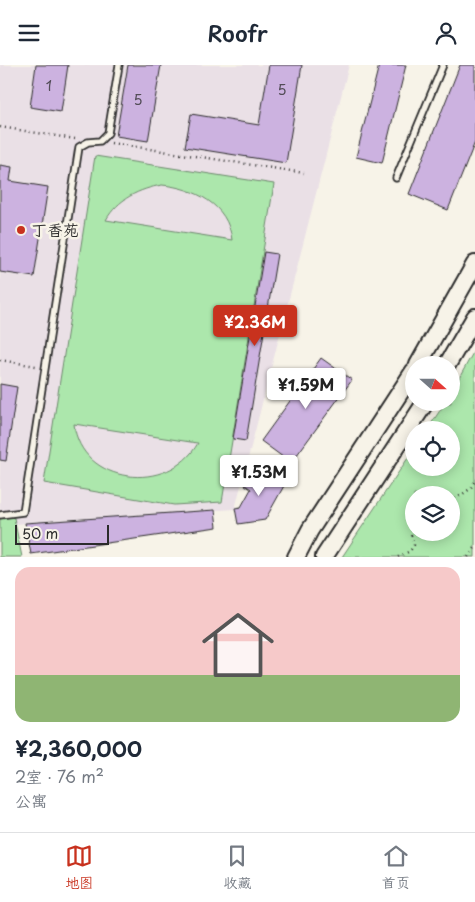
<!DOCTYPE html>
<html lang="zh">
<meta charset="utf-8">
<style>
:root{--surface:#fff;--page:#f2f2f3;--text:#1f2937;--muted:#747a83;--line:#e0e1e3;--accent:#c8321e}
body{margin:0;font-family:"Playpen Sans","LXGW WenKai TC",sans-serif;background:var(--page);color:var(--text);height:100vh;display:flex;flex-direction:column;font-size:19px;white-space:nowrap}
*{box-sizing:border-box;margin:0}
p{font-size:16px;color:var(--muted)}
.icon{flex:none;width:28px;height:28px;fill:none;stroke:currentColor;stroke-width:2;stroke-linecap:round;stroke-linejoin:round}
.map{position:relative;height:492px;overflow:hidden}
.sheet{display:flex;flex-direction:column;background:var(--surface);flex:1}
.sheet>*{flex:none}
.needle{width:32px;rotate:111deg}
.controls{position:absolute;left:405px;top:291px;display:grid;gap:10px}
.controls a{display:grid;place-items:center;width:55px;height:55px;border-radius:50%;background:var(--surface);box-shadow:0 2px 12px #0003;font-size:25px}
.scale{position:absolute;left:15px;bottom:12px;width:94px;box-sizing:border-box;padding-left:5px;border:2px solid #2b2b2b;border-top:0;font-size:14px;line-height:18px;white-space:nowrap;color:#2b2b2b;-webkit-text-stroke:4px #f7f3e8;paint-order:stroke}
.price{position:absolute;translate:-50% -42px;padding:0 11px;border-radius:5px;background:#fff;color:#222;font-size:16px;line-height:32px;filter:drop-shadow(0 1px 2px #0008)}
.price::after{content:'';position:absolute;left:50%;top:30px;width:15px;height:11px;margin-left:-8px;background:inherit;clip-path:polygon(0 0,100% 0,50% 100%)}
.price.active{background:var(--accent);color:#fff}
ul{padding:0;list-style:none}
li{display:grid;align-content:center;gap:10px;height:265px;padding:0 15px}
li span{display:grid;place-items:center;height:155px;border-radius:15px;color:#555}
li>.icon{margin-inline-start:auto}
span .icon{width:90px;height:90px;fill:#fffc;stroke-width:1}
li b{font-size:21px}
header{display:flex;justify-content:space-between;align-items:center;height:65px;padding:0 15px;background:var(--surface);font-size:22px;font-weight:600}
.dock{display:flex;justify-content:space-around;align-items:center;height:70px;border-top:1px solid var(--line);background:var(--surface);font-size:14px;color:var(--muted)}
.dock a{display:grid;justify-items:center;gap:2px}
.dock .active{color:var(--accent)}
.map>svg:first-child{display:block}
</style>
<header><svg class="icon" aria-label="menu" viewBox="0 0 24 24"><path d="M4 6h16M4 12h16M4 18h16"/></svg>Roofr<svg class="icon" aria-label="person" viewBox="0 0 24 24"><circle cx="12" cy="8" r="4"/><path d="M4 21q1-7 8-7t8 7"/></svg></header>
<div class="map">
<svg width="475" height="492" viewBox="0 0 475 492">
<rect width="100%" height="100%" fill="#f7f3e8"/>
<filter id="ink" filterUnits="userSpaceOnUse"><feTurbulence type="fractalNoise" baseFrequency=".02" numOctaves="2"/><feDisplacementMap in="SourceGraphic" scale="10" xChannelSelector="R" yChannelSelector="G"/><feConvolveMatrix kernelMatrix="1 2 1 2 8 2 1 2 1" color-interpolation-filters="sRGB"/></filter>
<g filter="url(#ink)">
<path fill="#eae0e6" d="M0,0H349L235,444L15,459L22,492H0Z"/>
<path fill="#ace7ac" stroke="#6c896c" fill-rule="evenodd" d="M95,91L274,119L222,437L174,440L44,418ZM162,120C194,123 228,139 232,175L106,155C118,134 139,124 162,120ZM74,359L197,378H198C169,430 81,420 74,359Z
M475,284V492H342L414,384V402H451V365H427L445,338H451V328ZM414,430H451V468H414Z
M9,451L14,453L22,492H0V453Z"/>
<path fill="#ccb2e0" stroke="#2b2b2b" d="M36,0H68L61,47L30,42Z
M128,0H161L148,76L116,71Z
M269,0H302L286,98L185,82L191,49L259,60Z
M379,0H406L382,98L356,92Z
M460,0H475V77L448,145L409,129Z
M0,100L12,102L10,116L48,122L34,212L0,207Z
M264,187L277,189L246,376L233,374Z
M321,293L352,315L291,398L261,376Z
M0,319L17,322L6,396L0,395Z
M256,400L285,419L265,455L238,459L235,443L241,442L251,424L245,420Z
M215,445L217,462L31,489L25,458Z"/>
<g fill="none" stroke-linecap="round" stroke-linejoin="round">
<defs>
<path id="lane" d="M396,113L443,0
M0,450L23,447L79,82L88,77L100,76L108,68L119,0"/>
<path id="secondary" d="M418,300L475,199
M447,300L475,252
M296,492L310,465L414,306
M324,492L425,338"/>
</defs>
<use href="#lane" stroke="#2b2b2b" stroke-width="9"/>
<use href="#secondary" stroke="#2b2b2b" stroke-width="20"/>
<path stroke="#2b2b2b" stroke-width="2.5" stroke-dasharray="1 4" stroke-linecap="butt" d="M0,62L75,74
M111,78L304,108
M0,295L36,301
M451,437L470,424L475,416
M398,492L410,486L414,480L411,470L414,459
M468,492L475,483"/>
<use href="#lane" stroke="#f7f3e8" stroke-width="5.5"/>
<use href="#secondary" stroke="#f7f3e8" stroke-width="16"/>
</g>
</g>
<circle fill="#c8321e" stroke="#f7f3e8" stroke-width="2" cx="21" cy="165" r="5"/>
<g text-anchor="middle" stroke-width="5" stroke-linejoin="round" paint-order="stroke">
<g font-size="14" fill="#534d58">
<text x="49" y="26">1</text>
<text x="282" y="30">5</text>
<text x="138" y="40">5</text>
</g>
<g font-size="16" fill="#2b2b2b" stroke="#f7f3e8" text-anchor="start">
<text x="31" y="171">丁香苑</text>
</g>
</g>
</svg>
<div class="controls">
<a><svg class="needle" viewBox="-14 -14 28 28"><path d="M0-13l5 13h-10z" fill="#e53935"/><path d="M0 13l5-13h-10z" fill="#747a83"/></svg></a>
<a><svg class="icon" aria-label="locate" viewBox="0 0 24 24"><circle cx="12" cy="12" r="6"/><path d="M12 2v4M12 18v4M2 12h4M18 12h4"/></svg></a>
<a><svg class="icon" aria-label="layers" viewBox="0 0 24 24"><path d="M12 4l9 5-9 5-9-5zM3 14l9 5 9-5"/></svg></a>
</div>
<div class="scale">50 m</div>
<b class="price active" style="left:255px;top:282px">¥2.36M</b>
<b class="price" style="left:306px;top:345px">¥1.59M</b>
<b class="price" style="left:259px;top:432px">¥1.53M</b>
</div>
<section class="sheet">
<ul>
<li><span style="background:linear-gradient(#f6c9c9 70%,#8fb573 0)"><svg class="icon" aria-label="home" viewBox="0 0 24 24"><path d="M3 11l9-7 9 7M6 9v11h12V9"/></svg></span><div><b>¥2,360,000</b><p>2室 · 76 m²</p><p>公寓</p></div></li>
</ul>
</section>
<nav class="dock">
<a class="active"><svg class="icon" aria-label="map" viewBox="0 0 24 24"><path d="M3 6l6-2 6 2 6-2v14l-6 2-6-2-6 2zM9 4v14M15 6v14"/></svg>地图</a>
<a><svg class="icon" aria-label="saved" viewBox="0 0 24 24"><path d="M7 4h10v16l-5-4-5 4z"/></svg>收藏</a>
<a><svg class="icon" aria-label="home" viewBox="0 0 24 24"><path d="M3 11l9-7 9 7M6 9v11h12V9"/></svg>首页</a>
</nav>
